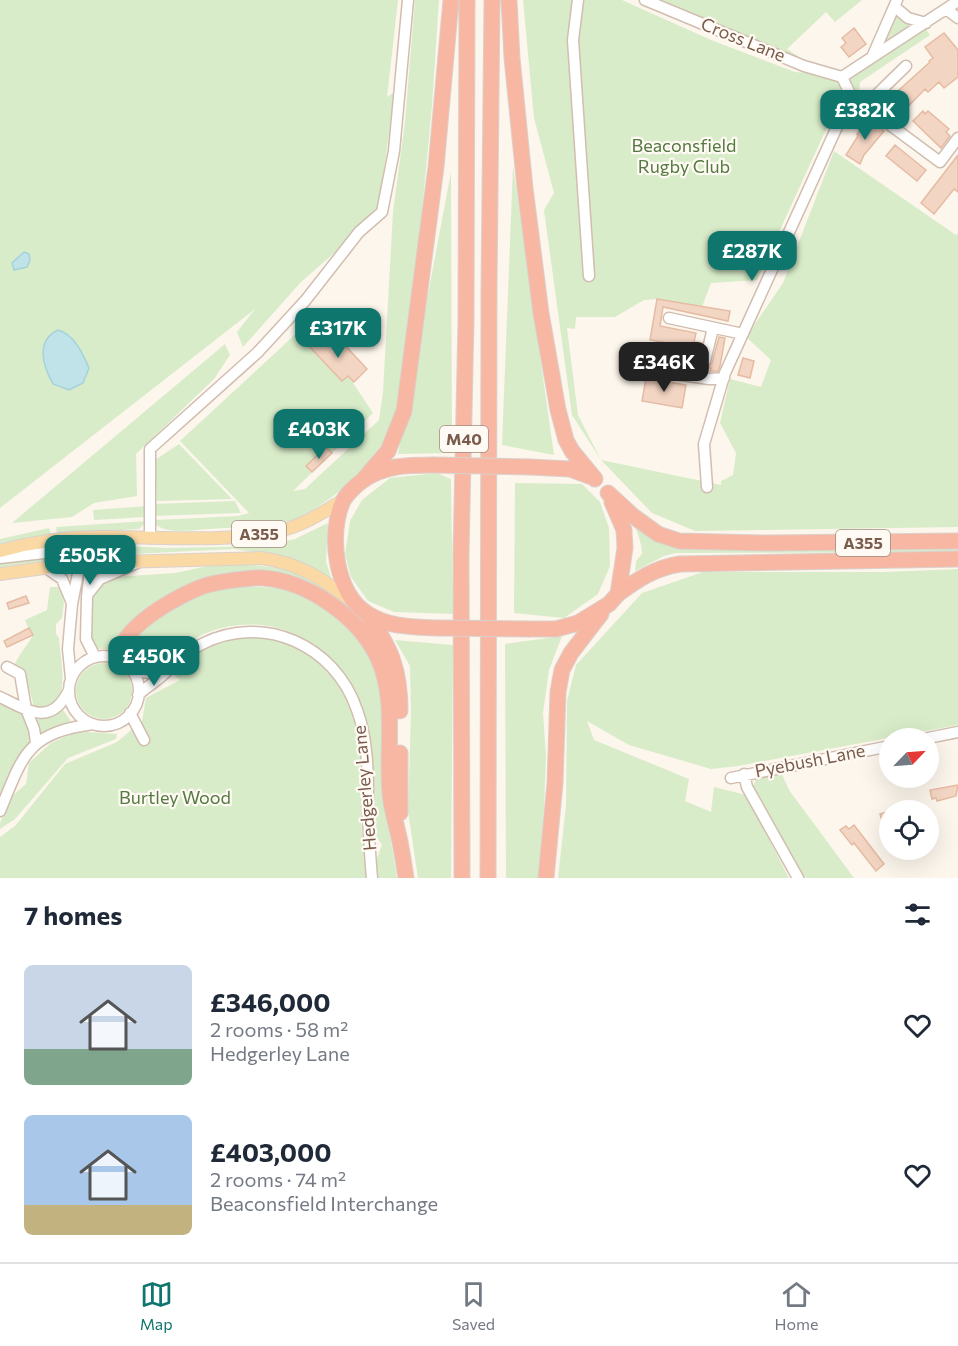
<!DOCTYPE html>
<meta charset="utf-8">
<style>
:root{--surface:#fff;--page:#f6f6f7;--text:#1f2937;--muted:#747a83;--line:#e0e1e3;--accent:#0f766e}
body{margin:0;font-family:Commissioner,sans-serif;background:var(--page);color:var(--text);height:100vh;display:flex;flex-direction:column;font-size:22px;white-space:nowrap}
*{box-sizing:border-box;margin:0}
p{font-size:20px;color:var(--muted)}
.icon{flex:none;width:33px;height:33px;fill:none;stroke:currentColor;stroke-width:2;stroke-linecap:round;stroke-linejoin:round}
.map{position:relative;height:878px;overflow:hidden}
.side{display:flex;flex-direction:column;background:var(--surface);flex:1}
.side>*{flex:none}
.needle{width:39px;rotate:65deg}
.fabs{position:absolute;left:879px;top:728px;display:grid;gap:12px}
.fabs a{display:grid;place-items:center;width:60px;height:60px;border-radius:50%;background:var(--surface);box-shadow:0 6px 24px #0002;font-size:30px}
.price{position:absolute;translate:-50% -51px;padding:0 14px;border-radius:12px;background:var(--accent);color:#fff;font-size:20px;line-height:39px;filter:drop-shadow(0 2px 3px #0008)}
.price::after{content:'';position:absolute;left:50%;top:36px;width:18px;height:14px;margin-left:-9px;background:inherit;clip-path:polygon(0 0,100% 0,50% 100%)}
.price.active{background:#222;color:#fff}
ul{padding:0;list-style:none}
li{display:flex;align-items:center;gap:18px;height:150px;padding:0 24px}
li span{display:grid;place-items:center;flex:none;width:168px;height:120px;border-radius:9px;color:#555}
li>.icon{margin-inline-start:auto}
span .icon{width:72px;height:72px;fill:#fffc;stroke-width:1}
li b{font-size:26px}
h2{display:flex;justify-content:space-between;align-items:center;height:72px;padding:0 24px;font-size:26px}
.dock{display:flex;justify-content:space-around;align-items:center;height:84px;border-top:2px solid var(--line);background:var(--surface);font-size:16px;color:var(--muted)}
.dock a{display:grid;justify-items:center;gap:3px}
.dock .active{color:var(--accent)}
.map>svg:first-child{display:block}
</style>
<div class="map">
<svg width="958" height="878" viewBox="0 0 958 878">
<rect width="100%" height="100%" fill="#fdf6ec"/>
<path fill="#d8ecc9" d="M0,0H398L387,97L395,92L378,211L332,255L301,282L243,347L237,332L255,309L0,508Z
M415,0H439L432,106L420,231L395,421C391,429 389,439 385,447C375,466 316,512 296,519C268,528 237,527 209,529C192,530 169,535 155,524V520L238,516L249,513L180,441L299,331L306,336L309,334L313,339L319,333L333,350L342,342L367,369L353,383L373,413L293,491L305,489L379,420L383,392L393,212L405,122Z
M523,0H622L711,40L795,72L809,73L834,79L840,86L843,106L835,110L757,280L711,283L702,307L657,299L644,300L615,317H576L575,329L567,328L578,415L601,460L721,485V481L733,475L736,453L720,423L730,379L761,387L771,360L746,337L783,283L834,151L956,235L958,233V527L695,531L652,513L601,460L572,415L544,210L554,193L534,118Z
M645,0H862L835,22L826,12L787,49L802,59Z
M895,15L917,25L883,45Z
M925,28L930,35L860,82L859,92L863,98L860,100L851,90L848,78L851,75L905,42Z
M513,166L554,455L502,445Z
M451,172L452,453L398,454Z
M225,344L230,355L214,379L136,454L137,496L94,503L72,517L12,523Z
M179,444L232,499L157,501L155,460Z
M437,473L451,479L453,614L394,612L368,601L351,577L345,554L350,521L362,500L390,478Z
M515,483L582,484L600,502L609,528L610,566L598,594L564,618L514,613Z
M235,501L241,513L152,516V504Z
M147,506L145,517L94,520L93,510Z
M633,519L657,536L958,546V552L676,553L664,556L635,571L636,561L642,554C642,541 636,532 633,519Z
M147,521L139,529L57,534L56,527Z
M328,523L326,562L333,583L328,577L290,558L234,549L92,556L94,552L108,545L167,548L264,546L295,539Z
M49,528L51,534L0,545V539Z
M51,557L52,560L0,567V564Z
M243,564L288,569L318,585L339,600L338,604L303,584L205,581L116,649H99L91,644V614L93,598L100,586L114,577L175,573L208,566Z
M958,569V725L738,766L711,769L629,745L587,721L594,740L689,779L685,801L711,812L714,787L746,795L789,878H558L566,805L567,701L576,665L642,593L703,572H884Z
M235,586L282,588L302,595L343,619L374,660L383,694L384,797L397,878H377L376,861L382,845L376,836C375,805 374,775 370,745C369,736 369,726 366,718C342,649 279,605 206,633C189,640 178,657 162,665C149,672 139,667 130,657C131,653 130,647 132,643C150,611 201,592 235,586Z
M50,587H61L64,603L62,618L56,624V634L59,638C60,660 75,715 34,707L25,672L14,667C16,658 27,646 32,637L25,620L47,610Z
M251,636C259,637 269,637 278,640C337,654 361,717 362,773C362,788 361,803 361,819C362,838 365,858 367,878H0V837L15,826L65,764L117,742L142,721L146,698L180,680L174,675C194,649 220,641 251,636Z
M562,636L549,670L543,713L546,756L544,809L538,878H506L505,644Z
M395,640L453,645L451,878H418L408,811L411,713L410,666Z
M76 691a28 28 0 1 1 56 0a28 28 0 1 1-56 0Z
M0,704C22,706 28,722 31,742L14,765L0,797Z
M63,710L71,721L41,734L37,717H52Z
M87,732L117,734L116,739L68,758L15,819L0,829V823L12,796L26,784L29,763L51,743L72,734Z
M781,772L789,790L854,878H802L753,786L756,779Z"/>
<path fill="#bfe3e8" stroke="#a5d3da" stroke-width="1.5" d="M24,252L29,254L30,260L27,267L14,270L12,263Z
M58,330C74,334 83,354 89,368L83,383L69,390L53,384C43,366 35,341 58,330Z"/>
<path fill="#f3d5c3" stroke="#e6bba3" stroke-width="1.5" d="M854,28L866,44L849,57L841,47L846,43L842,38Z
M944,33L958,50V77L944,88L939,82L928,92L925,89L896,119L892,117L879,108L930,62L929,61L933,58L925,47Z
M923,111L925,114L928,111L949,129L946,132L950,136L941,148L913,121Z
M870,119L884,131L864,155L860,164L846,155L858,136L857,134Z
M895,145L926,170L917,181L886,156Z
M958,155V192L954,189L934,214L921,203Z
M657,299L730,311L728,321L663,307L660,326L696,333L694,342L702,343L698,360L700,366L690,364L693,347L650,340Z
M319,333L334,349L342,342L367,369L354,382L348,376L342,381L307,344Z
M719,337L725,338L720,366L718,371H710L711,368H708L712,363Z
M743,358L754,361L750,378L738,375Z
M646,378L686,385L682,408L642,401Z
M326,447L332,453L312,472L306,466Z
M26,596L29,603L9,609L7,603Z
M29,628L33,635L7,647L4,641Z
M958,785L956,796L937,801L936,798L932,799L930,790Z
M890,811V822L883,824L880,814Z
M854,825L884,864L876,871L854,843L852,845L840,830L846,826L849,829Z"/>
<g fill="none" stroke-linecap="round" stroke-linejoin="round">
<defs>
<path id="minor" d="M578,0L573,40L589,276
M645,0L804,66L842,77
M895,7L908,18L926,23
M946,9L958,18
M873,55L897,0
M842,77L958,1
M851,96L940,162L958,138
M864,107L906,66
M669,318L743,334
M705,361L713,328
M655,371L709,379L724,378
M707,487L704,444L725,373L851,96L842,77
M150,538V449L257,353L305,301L359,232L382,212L394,151L408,0
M0,558L70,550L83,554L90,563V571L87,597L86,639L95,657
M45,567L62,579L72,603
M88,594L100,579L137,563
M69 691a35 35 0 1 1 70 0a35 35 0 1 1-70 0Z
M7,667L20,674L26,709L34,729L36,742
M131,669C143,673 153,675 165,669
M71,678L68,649L72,604L80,563L87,547L98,537
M138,695C147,686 158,681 166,672C177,661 188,651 202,644C264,613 335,645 357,710C369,742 368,780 368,814C369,835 370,857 372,878
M0,697C29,711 51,727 69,690
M130,713L144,740
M928,738L958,732
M744,774L747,787L798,878
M731,778L890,746
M0,811C23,755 27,733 93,724"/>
<path id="major" d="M0,551C32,542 66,537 99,537C158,536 225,544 282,530C305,525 324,511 344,500
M0,574L80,563L261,558C300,563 322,579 352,601"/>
<path id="highway" d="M509,0L512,58L525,188L541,313L558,410L566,440L572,451L595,479
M433,465C408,465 383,465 362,481C356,485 346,495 343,501C328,534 335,594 368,614C390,628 415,627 439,628
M530,467L570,469L592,477
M363,480L388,451L404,411L436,167L451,0
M608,493L633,516L658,534L679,541L767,543L958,541
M618,594C638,579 655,568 680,564L958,559
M367,614C391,648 400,669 400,711
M529,629H556L578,623L609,604L618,594L625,548L624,530L612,502
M121,660C113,630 181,594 204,586C216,582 251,577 263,578C308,581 359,617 378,658C397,701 386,747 390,793C391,808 396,823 399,837C402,851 404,865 406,878
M400,753V813
M462,878L461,553L466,320L467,0
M488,878L489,289L492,0
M546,878L555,783L558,692L562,670L571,653L601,614"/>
</defs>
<use href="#minor" stroke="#d1beb0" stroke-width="13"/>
<use href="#major" stroke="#dad1cd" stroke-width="14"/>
<use href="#highway" stroke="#dad1cd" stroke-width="17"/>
<use href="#minor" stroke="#fff" stroke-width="10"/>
<use href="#major" stroke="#fbd9a5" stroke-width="12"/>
<use href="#highway" stroke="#f7b7a3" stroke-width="15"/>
<defs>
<path id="highway-bridge" d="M433,465L530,467
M439,628L529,629"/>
</defs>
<use href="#highway-bridge" stroke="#dad1cd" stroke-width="17" stroke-linecap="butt"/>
<use href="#highway-bridge" stroke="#f7b7a3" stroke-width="15"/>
</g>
<g text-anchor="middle" stroke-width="4.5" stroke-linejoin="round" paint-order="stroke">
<g fill="#fffaf3" stroke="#a28b7f" stroke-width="1.5">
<rect x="440" y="426" width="48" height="26" rx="4.5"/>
<rect x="232" y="521" width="54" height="26" rx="4.5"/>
<rect x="836" y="530" width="54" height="26" rx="4.5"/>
</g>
<g font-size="16" font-weight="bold" fill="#7a5c4d">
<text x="464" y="445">M40</text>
<text x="259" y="540">A355</text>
<text x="863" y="549">A355</text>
</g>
<g font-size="18" fill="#7a5c4d" stroke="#fffaf3">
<text transform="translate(743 40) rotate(22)" y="6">Cross Lane</text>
<text transform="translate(810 761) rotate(-11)" y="6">Pyebush Lane</text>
<text transform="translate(365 788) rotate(-95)" y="6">Hedgerley Lane</text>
</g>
<g font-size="18" fill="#537a41" stroke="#fffaf3">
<text x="684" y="152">Beaconsfield<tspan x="684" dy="21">Rugby Club</tspan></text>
<text x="175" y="804">Burtley Wood</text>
</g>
</g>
</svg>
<div class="fabs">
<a><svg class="needle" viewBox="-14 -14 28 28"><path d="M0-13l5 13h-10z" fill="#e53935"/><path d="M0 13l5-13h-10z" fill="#747a83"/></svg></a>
<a><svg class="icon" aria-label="locate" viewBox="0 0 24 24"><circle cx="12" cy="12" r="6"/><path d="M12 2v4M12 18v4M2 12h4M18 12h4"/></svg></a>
</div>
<b class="price" style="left:865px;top:141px">£382K</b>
<b class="price" style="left:752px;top:282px">£287K</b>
<b class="price" style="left:338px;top:359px">£317K</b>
<b class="price active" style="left:664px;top:393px">£346K</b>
<b class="price" style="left:319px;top:460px">£403K</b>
<b class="price" style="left:90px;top:586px">£505K</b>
<b class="price" style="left:154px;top:687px">£450K</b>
</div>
<section class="side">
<h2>7 homes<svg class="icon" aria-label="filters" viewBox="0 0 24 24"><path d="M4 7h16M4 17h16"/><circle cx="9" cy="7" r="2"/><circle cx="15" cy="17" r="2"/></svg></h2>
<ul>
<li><span style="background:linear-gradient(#c9d6e8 70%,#7fa58c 0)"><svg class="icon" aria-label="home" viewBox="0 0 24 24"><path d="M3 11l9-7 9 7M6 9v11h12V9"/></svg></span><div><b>£346,000</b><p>2 rooms · 58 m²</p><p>Hedgerley Lane</p></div><svg class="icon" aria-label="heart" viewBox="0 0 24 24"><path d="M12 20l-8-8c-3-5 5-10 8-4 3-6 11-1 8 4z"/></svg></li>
<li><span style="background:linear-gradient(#a9c7e8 75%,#c2b280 0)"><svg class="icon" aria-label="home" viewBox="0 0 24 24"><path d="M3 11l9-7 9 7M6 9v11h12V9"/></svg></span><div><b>£403,000</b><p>2 rooms · 74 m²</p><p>Beaconsfield Interchange</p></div><svg class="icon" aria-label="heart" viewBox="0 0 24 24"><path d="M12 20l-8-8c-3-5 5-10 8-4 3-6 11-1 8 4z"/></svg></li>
</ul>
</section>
<nav class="dock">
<a class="active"><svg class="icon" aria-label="map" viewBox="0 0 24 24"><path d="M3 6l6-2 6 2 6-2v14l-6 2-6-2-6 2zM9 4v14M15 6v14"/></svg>Map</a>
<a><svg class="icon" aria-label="saved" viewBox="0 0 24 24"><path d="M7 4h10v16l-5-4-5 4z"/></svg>Saved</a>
<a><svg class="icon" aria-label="home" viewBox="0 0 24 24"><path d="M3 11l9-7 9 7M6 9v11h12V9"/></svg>Home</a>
</nav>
